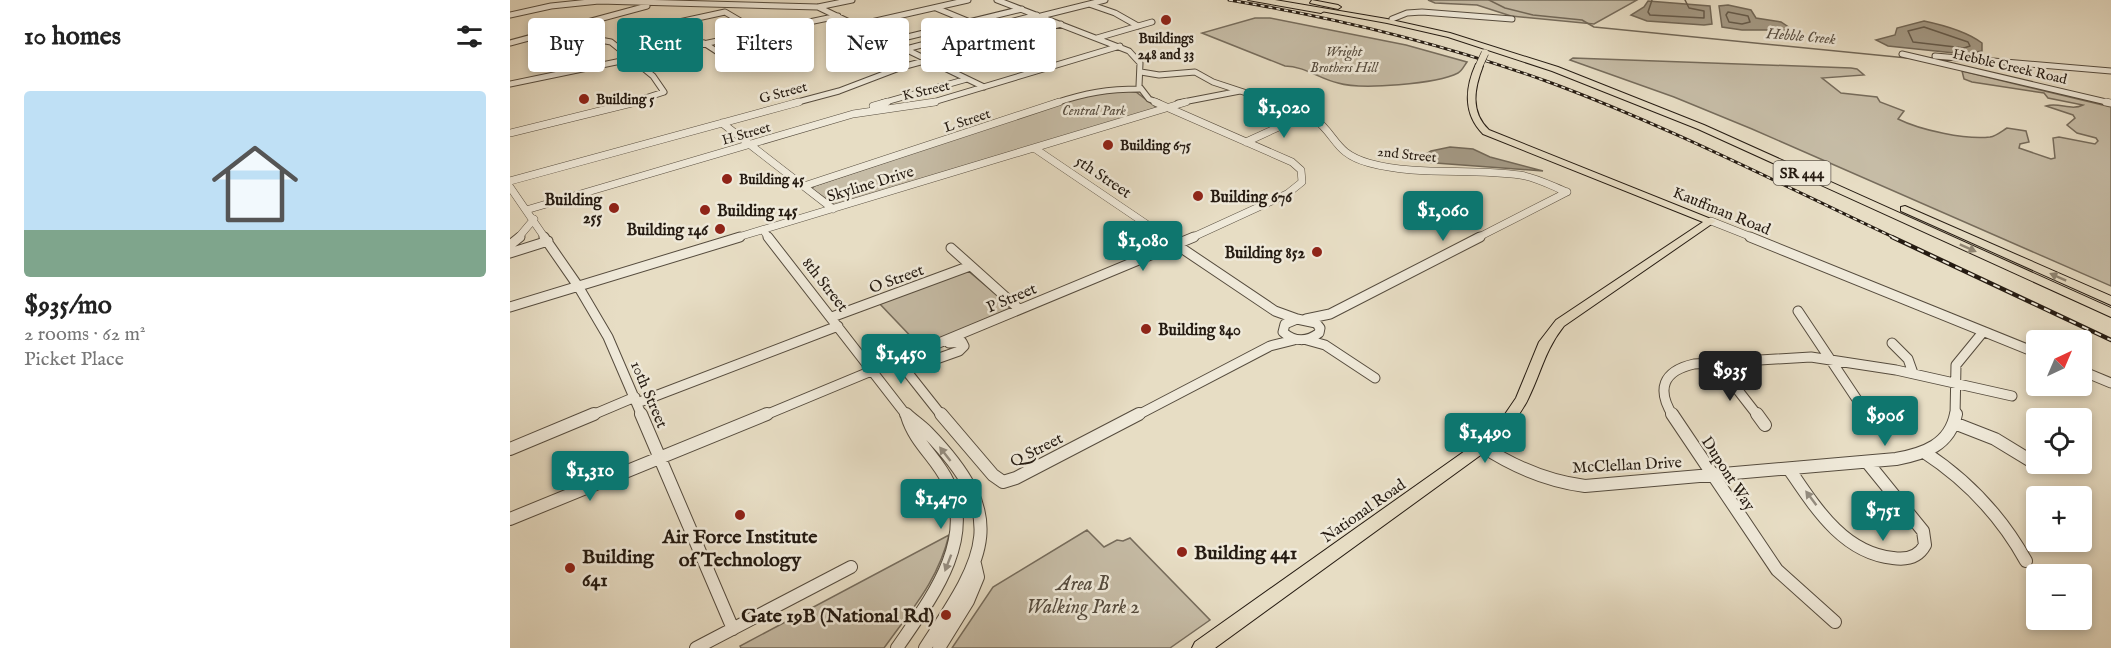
<!DOCTYPE html>
<meta charset="utf-8">
<style>
:root{--surface:#fff;--page:#f2f2f2;--text:#222;--muted:#767676;--accent:#0f766e}
body{margin:0;font-family:"IM FELL English",serif;background:var(--page);color:var(--text);height:100vh;display:flex;flex-direction:column;font-size:22px;white-space:nowrap}
*{box-sizing:border-box;margin:0}
p{font-size:20px;color:var(--muted)}
.icon{flex:none;width:33px;height:33px;fill:none;stroke:currentColor;stroke-width:2;stroke-linecap:round;stroke-linejoin:round}
.map{position:relative;flex:1;overflow:hidden}
.panel{display:flex;flex-direction:column;background:var(--surface);width:510px}
.panel>*{flex:none}
.banner{position:absolute;left:18px;top:18px;width:570px;height:54px;display:flex;gap:12px}
.needle{width:39px;rotate:44deg}
.tools{position:absolute;left:1516px;top:330px;display:grid;gap:12px}
.tools a{display:grid;place-items:center;width:66px;height:66px;border-radius:6px;background:var(--surface);box-shadow:0 3px 9px #0003;font-size:30px}
.price{position:absolute;translate:-50% -51px;padding:0 14px;border-radius:6px;background:var(--accent);color:#fff;font-size:20px;line-height:39px;filter:drop-shadow(0 2px 3px #0008)}
.price::after{content:'';position:absolute;left:50%;top:36px;width:18px;height:14px;margin-left:-9px;background:inherit;clip-path:polygon(0 0,100% 0,50% 100%)}
.price.current{background:#222;color:#fff}
ul{padding:0;list-style:none}
li{display:grid;align-content:center;gap:12px;height:318px;padding:0 24px}
li span{display:grid;place-items:center;height:186px;border-radius:6px;color:#555}
li>.icon{margin-inline-start:auto}
span .icon{width:108px;height:108px;fill:#fffc;stroke-width:1}
li b{font-size:26px}
h2{display:flex;justify-content:space-between;align-items:center;height:72px;padding:0 24px;font-size:26px}
.chip{padding:0 21px;border-radius:6px;background:var(--surface);box-shadow:0 3px 9px #0003;font-size:21px;line-height:54px}
.chip.current{background:var(--accent);color:#fff}
main{display:flex;flex:1;min-height:0}
.map>svg:first-child{display:block}
</style>
<main>
<section class="panel">
<h2>10 homes<svg class="icon" aria-label="filters" viewBox="0 0 24 24"><path d="M4 7h16M4 17h16"/><circle cx="9" cy="7" r="2"/><circle cx="15" cy="17" r="2"/></svg></h2>
<ul>
<li><span style="background:linear-gradient(#bfe0f5 75%,#7fa58c 0)"><svg class="icon" aria-label="home" viewBox="0 0 24 24"><path d="M3 11l9-7 9 7M6 9v11h12V9"/></svg></span><div><b>$935/mo</b><p>2 rooms · 62 m²</p><p>Picket Place</p></div></li>
</ul>
</section>
<div class="map">
<svg width="1601" height="648" viewBox="0 0 1601 648">
<rect width="100%" height="100%" fill="#e7ddc4"/>
<filter id="stains"><feTurbulence type="fractalNoise" baseFrequency=".00333" numOctaves="4"/><feColorMatrix values="0 0 0 0 .2 0 0 0 0 .09 0 0 0 0 .02 0 0 0 .5 -.17"/></filter>
<radialGradient id="worn" r=".72"><stop offset=".6" stop-color="#630" stop-opacity="0"/><stop offset="1" stop-color="#630" stop-opacity=".3"/></radialGradient>
<path fill="#c6bca6" stroke="#766c5c" stroke-width="1.5" d="M918,0H1127L1084,24L1001,16L967,5L925,3Z
M745,18H760L896,45L957,62C954,66 952,71 948,73C927,84 851,90 828,83C810,79 794,66 775,66L692,33Z
M1063,58L1341,68L1347,69L1354,75L1312,78L1331,93L1367,97L1370,102L1394,111L1388,119C1410,130 1456,140 1480,137C1486,136 1492,131 1497,128L1516,131L1519,142L1510,144L1509,148L1541,159L1545,158L1543,138L1549,137L1585,144L1588,141L1586,138L1567,133L1557,125L1565,118L1563,115L1536,106C1549,102 1561,111 1573,105L1538,98L1534,93L1462,82L1454,79L1452,71L1601,107V286L1242,129L1164,97L1060,60Z
M619,91L626,92L647,108L325,205L302,189L304,186L585,92Z
M457,270L499,305V309L411,347L368,302Z
M577,530L594,547L607,540L613,541L620,538L700,620L660,648H442L483,587Z
M439,535C428,581 401,610 374,648H231L230,646Z"/>
<path fill="#a59b87" stroke="#726858" stroke-width="1.5" d="M1138,1L1200,6L1202,24L1194,25L1137,21L1121,15L1134,7Z
M1218,5L1241,10L1246,18L1271,22L1283,30H1232L1212,27L1209,6Z
M1414,21C1433,25 1456,31 1472,43V51L1454,54L1378,46L1366,40L1385,35L1387,28Z
M940,147L963,149L980,157L1033,171L912,162L908,159L921,151Z"/>
<g fill="none" stroke-linecap="round" stroke-linejoin="round">
<path stroke="#655b4c" stroke-width="1.5" d="M1142,0L1138,12L1140,15L1194,18V11L1179,8L1175,0
M1218,12L1238,16L1240,22L1232,24L1219,22L1216,15Z
M1414,27L1458,42L1460,46L1454,48L1403,42L1398,31Z"/>
<path stroke="#726858" stroke-width="1.5" d="M979,0L995,8L1023,15L1072,20L1084,27L1397,58
M1537,91L1601,106"/>
<defs>
<path id="minor-far3" d="M487,0L619,51L630,63L629,86L639,99L649,103
M579,4L605,13L628,26
M308,7L474,87
M426,8L460,22
M0,15L41,6L89,1L308,7L342,0
M531,16L595,0
M882,19L897,13L912,12L1002,19
M348,25L458,0
M41,31L101,42L143,76L154,92L120,103
M587,38L642,22
M381,41L512,9
M0,43L137,6
M194,43L214,56L260,45
M396,49L527,15
M154,51L134,33L146,27L215,12L249,32
M1392,54L1601,103
M1425,56L1601,71
M631,72L649,75L685,72L703,82L767,103
M0,84L328,16
M284,103L329,91L392,67L551,24
M372,103L457,79
M420,103L610,46
M545,103C576,93 597,89 630,89
M668,103L730,91"/>
<path id="minor-far2" d="M645,102L782,162L791,170L792,182L777,194L681,238
M762,102C775,106 793,108 804,118C828,137 824,153 859,163C906,176 961,168 1010,175C1025,177 1042,186 1057,192
M1596,102L1601,103
M363,106L377,102
M212,123L323,209
M0,133L126,102
M736,142L773,125V105
M524,148L657,238
M0,181L289,102
M294,186L549,102
M0,187L35,238
M16,210L343,114L425,102
M1201,221L1244,238
M253,230L259,238
M8,238L24,219
M225,238L676,102
M967,238L1057,192"/>
<path id="minor-far1" d="M34,237L68,286L98,337L132,416
M258,237L397,416
M655,237L765,311L787,319
M1240,237L1527,353
M0,245L10,237
M441,248L509,309
M0,253L38,241
M0,307L230,237
M1288,311L1354,410
M322,317L460,266
M787,319L806,323L810,328L809,333C797,342 784,342 773,332L775,324Z
M796,319L820,314L970,237
M797,340L815,345L865,378
M1382,343L1398,359L1403,373
M1206,362L1248,416
M1572,371L1601,383
M127,403L328,326
M80,416L125,397
M253,416L684,237
M432,416L398,373L401,368L449,351L454,346L452,342L439,343
M626,416L760,346L784,340
M1163,416C1146,389 1153,371 1184,364L1301,357L1386,370L1502,396
M1445,416L1446,365L1473,332"/>
<path id="minor" d="M131,414L223,629
M396,414C402,420 410,425 417,432C502,519 474,557 415,648
M431,414L483,475L493,482L506,478L629,414
M1162,414L1267,570L1325,622
M1247,414L1255,425
M1444,423L1485,439L1531,467
M972,446C1004,467 1036,481 1075,486L1386,459C1414,454 1440,445 1446,414
M0,449L84,414
M1414,452C1457,480 1491,516 1516,561
M1279,469C1305,507 1333,553 1383,558C1396,560 1408,558 1415,545L1413,531L1357,462
M0,519L257,414
M186,648L341,567
M387,648C419,601 467,541 438,482C427,458 405,443 397,416
M429,648L458,601L468,577L465,564"/>
<path id="major" d="M738,0H753L814,11L811,13Z
M802,0L828,5L831,7L828,9L800,3Z
M966,64L973,66C964,89 960,112 979,130L1206,221L1054,326C1035,350 1032,370 1019,397C1010,417 994,433 979,449L705,648H682L685,642L969,441L991,420L1006,398L1029,342L1046,320L1193,222L973,134C953,114 955,88 966,64Z"/>
<path id="highway" d="M750,0H765L877,19L940,33L1048,67L1194,125L1601,308V317L1188,129L1042,71L938,37L877,23Z
M1395,206L1601,296V305L1391,211V207Z"/>
</defs>
<use href="#minor-far3" stroke="#564c3e" stroke-width="7"/>
<use href="#minor-far2" stroke="#564c3e" stroke-width="8"/>
<use href="#minor-far1" stroke="#564c3e" stroke-width="11"/>
<use href="#minor" stroke="#564c3e" stroke-width="14"/>
<use href="#major" stroke="#251b12" stroke-width="2"/>
<use href="#highway" stroke="#251b12" stroke-width="2"/>
<use href="#minor-far3" stroke="#efe9d9" stroke-width="5"/>
<use href="#minor-far2" stroke="#efe9d9" stroke-width="7"/>
<use href="#minor-far1" stroke="#efe9d9" stroke-width="9"/>
<use href="#minor" stroke="#efe9d9" stroke-width="12"/>
<use href="#major" fill="#e7ddc4" fill-rule="evenodd"/>
<use href="#highway" fill="#e7ddc4" fill-rule="evenodd"/>
<defs>
<path id="rail-far1" d="M719,0C827,18 933,44 1036,81C1156,125 1270,184 1385,238"/>
<path id="rail" d="M1382,237L1601,340"/>
</defs>
<use href="#rail-far1" stroke="#251b12" stroke-width="3"/>
<use href="#rail" stroke="#251b12" stroke-width="4.5"/>
<use href="#rail-far1" stroke="#efe9d9" stroke-width="1.5" stroke-dasharray="4" stroke-linecap="butt"/>
<use href="#rail" stroke="#efe9d9" stroke-width="2" stroke-dasharray="7" stroke-linecap="butt"/>
<defs>
<path id="major-bridge" d="M969,66L975,53"/>
</defs>
<use href="#major-bridge" stroke="#251b12" stroke-width="8" stroke-linecap="butt"/>
<use href="#major-bridge" stroke="#e7ddc4" stroke-width="7"/>
</g>
<defs><path id="oneway-solid" d="M-6-.8H1V-3.2L6.5 0L1 3.2V.8H-6Z" transform="scale(1.5)"/></defs>
<g fill="#908674">
<use href="#oneway-solid" transform="translate(1458 248) rotate(24)"/>
<use href="#oneway-solid" transform="translate(1548 277) rotate(-156)"/>
</g>
<g fill="#948c7f">
<use href="#oneway-solid" transform="translate(435 454) rotate(-128)"/>
<use href="#oneway-solid" transform="translate(1301 498) rotate(-127)"/>
<use href="#oneway-solid" transform="translate(438 563) rotate(111)"/>
</g>
<g fill="#8f2418" stroke="#efe9d9" stroke-width="2">
<circle cx="656" cy="20" r="6"/>
<circle cx="74" cy="99" r="6"/>
<circle cx="598" cy="145" r="6"/>
<circle cx="217" cy="179" r="6"/>
<circle cx="688" cy="196" r="6"/>
<circle cx="104" cy="208" r="6"/>
<circle cx="195" cy="210" r="6"/>
<circle cx="210" cy="229" r="6"/>
<circle cx="807" cy="252" r="6"/>
<circle cx="636" cy="329" r="6"/>
<circle cx="230" cy="515" r="6"/>
<circle cx="672" cy="552" r="6"/>
<circle cx="60" cy="568" r="6"/>
<circle cx="436" cy="615" r="6"/>
</g>
<g text-anchor="middle" stroke-width="5" stroke-linejoin="round" paint-order="stroke">
<g font-size="14" font-weight="bold" fill="#251b12" stroke="#efe9d9" text-anchor="start">
<text x="656" y="43" text-anchor="middle">Buildings<tspan x="656" dy="16">248 and 33</tspan></text>
<text x="86" y="104">Building 5</text>
<text x="610" y="150">Building 675</text>
<text x="229" y="184">Building 45</text>
</g>
<g font-size="14" font-style="italic" fill="#554b3e" stroke="#efe9d9">
<text x="834" y="56">Wright<tspan x="834" dy="16">Brothers Hill</tspan></text>
<text x="584" y="115">Central Park</text>
</g>
<g font-size="14" fill="#251b12" stroke="#efe9d9">
<text transform="translate(1500 66) rotate(13)" y="5">Hebble Creek Road</text>
<text transform="translate(416 90) rotate(-13)" y="5">K Street</text>
<text transform="translate(273 92) rotate(-15)" y="5">G Street</text>
<text transform="translate(457 120) rotate(-18)" y="5">L Street</text>
<text transform="translate(236 133) rotate(-16)" y="5">H Street</text>
<text transform="translate(897 154) rotate(6)" y="5">2nd Street</text>
</g>
<g font-size="15" font-style="italic" fill="#584e41" stroke="#efe9d9">
<text transform="translate(1291 36) rotate(5)" y="5">Hebble Creek</text>
</g>
<rect fill="#efe9d9" stroke="#62594e" stroke-width="1.5" x="1263.5" y="161" width="57" height="24" rx="4.5"/>
<g font-size="15" font-weight="bold" fill="#251b12">
<text x="1292" y="178">SR 444</text>
</g>
<g font-size="16" fill="#251b12" stroke="#efe9d9">
<text transform="translate(594 176) rotate(34)" y="6">5th Street</text>
<text transform="translate(360 183) rotate(-17)" y="6">Skyline Drive</text>
<text transform="translate(1212 210) rotate(22)" y="6">Kauffman Road</text>
<text transform="translate(386 278) rotate(-20)" y="6">O Street</text>
<text transform="translate(316 284) rotate(52)" y="6">8th Street</text>
<text transform="translate(501 297) rotate(-23)" y="6">P Street</text>
<text transform="translate(140 394) rotate(67)" y="6">10th Street</text>
<text transform="translate(526 449) rotate(-27)" y="6">Q Street</text>
<text transform="translate(1117 464) rotate(-3)" y="6">McClellan Drive</text>
<text transform="translate(1219 473) rotate(57)" y="6">Dupont Way</text>
<text transform="translate(853 510) rotate(-35)" y="6">National Road</text>
</g>
<g font-size="16" font-weight="bold" fill="#251b12" stroke="#efe9d9" text-anchor="start">
<text x="700" y="202">Building 676</text>
<text x="92" y="205" text-anchor="end">Building<tspan x="92" dy="18">255</tspan></text>
<text x="207" y="216">Building 145</text>
<text x="198" y="235" text-anchor="end">Building 146</text>
<text x="795" y="258" text-anchor="end">Building 852</text>
<text x="648" y="335">Building 840</text>
</g>
<g font-size="20" font-weight="bold" fill="#251b12" stroke="#efe9d9" text-anchor="start">
<text x="230" y="543" text-anchor="middle">Air Force Institute<tspan x="230" dy="23">of Technology</tspan></text>
<text x="684" y="559">Building 441</text>
<text x="72" y="563">Building<tspan x="72" dy="23">641</tspan></text>
<text x="424" y="622" text-anchor="end">Gate 19B (National Rd)</text>
</g>
<g font-size="20" font-style="italic" fill="#554b3e" stroke="#efe9d9">
<text x="573" y="590">Area B<tspan x="573" dy="23">Walking Park 2</tspan></text>
</g>
</g>
<rect width="100%" height="100%" filter="url(#stains)"/>
<rect width="100%" height="100%" fill="url(#worn)"/>
</svg>
<div class="tools">
<a><svg class="needle" viewBox="-14 -14 28 28"><path d="M0-13l5 13h-10z" fill="#e53935"/><path d="M0 13l5-13h-10z" fill="#767676"/></svg></a>
<a><svg class="icon" aria-label="locate" viewBox="0 0 24 24"><circle cx="12" cy="12" r="6"/><path d="M12 2v4M12 18v4M2 12h4M18 12h4"/></svg></a>
<a>+</a>
<a>−</a>
</div>
<b class="price" style="left:774px;top:139px">$1,020</b>
<b class="price" style="left:933px;top:242px">$1,060</b>
<b class="price" style="left:633px;top:272px">$1,080</b>
<b class="price" style="left:391px;top:385px">$1,450</b>
<b class="price current" style="left:1220px;top:402px">$935</b>
<b class="price" style="left:1375px;top:447px">$906</b>
<b class="price" style="left:975px;top:464px">$1,490</b>
<b class="price" style="left:80px;top:502px">$1,310</b>
<b class="price" style="left:431px;top:530px">$1,470</b>
<b class="price" style="left:1373px;top:542px">$751</b>
<div class="banner">
<a class="chip">Buy</a>
<a class="chip current">Rent</a>
<a class="chip">Filters</a>
<a class="chip">New</a>
<a class="chip">Apartment</a>
</div>
</div>
</main>
